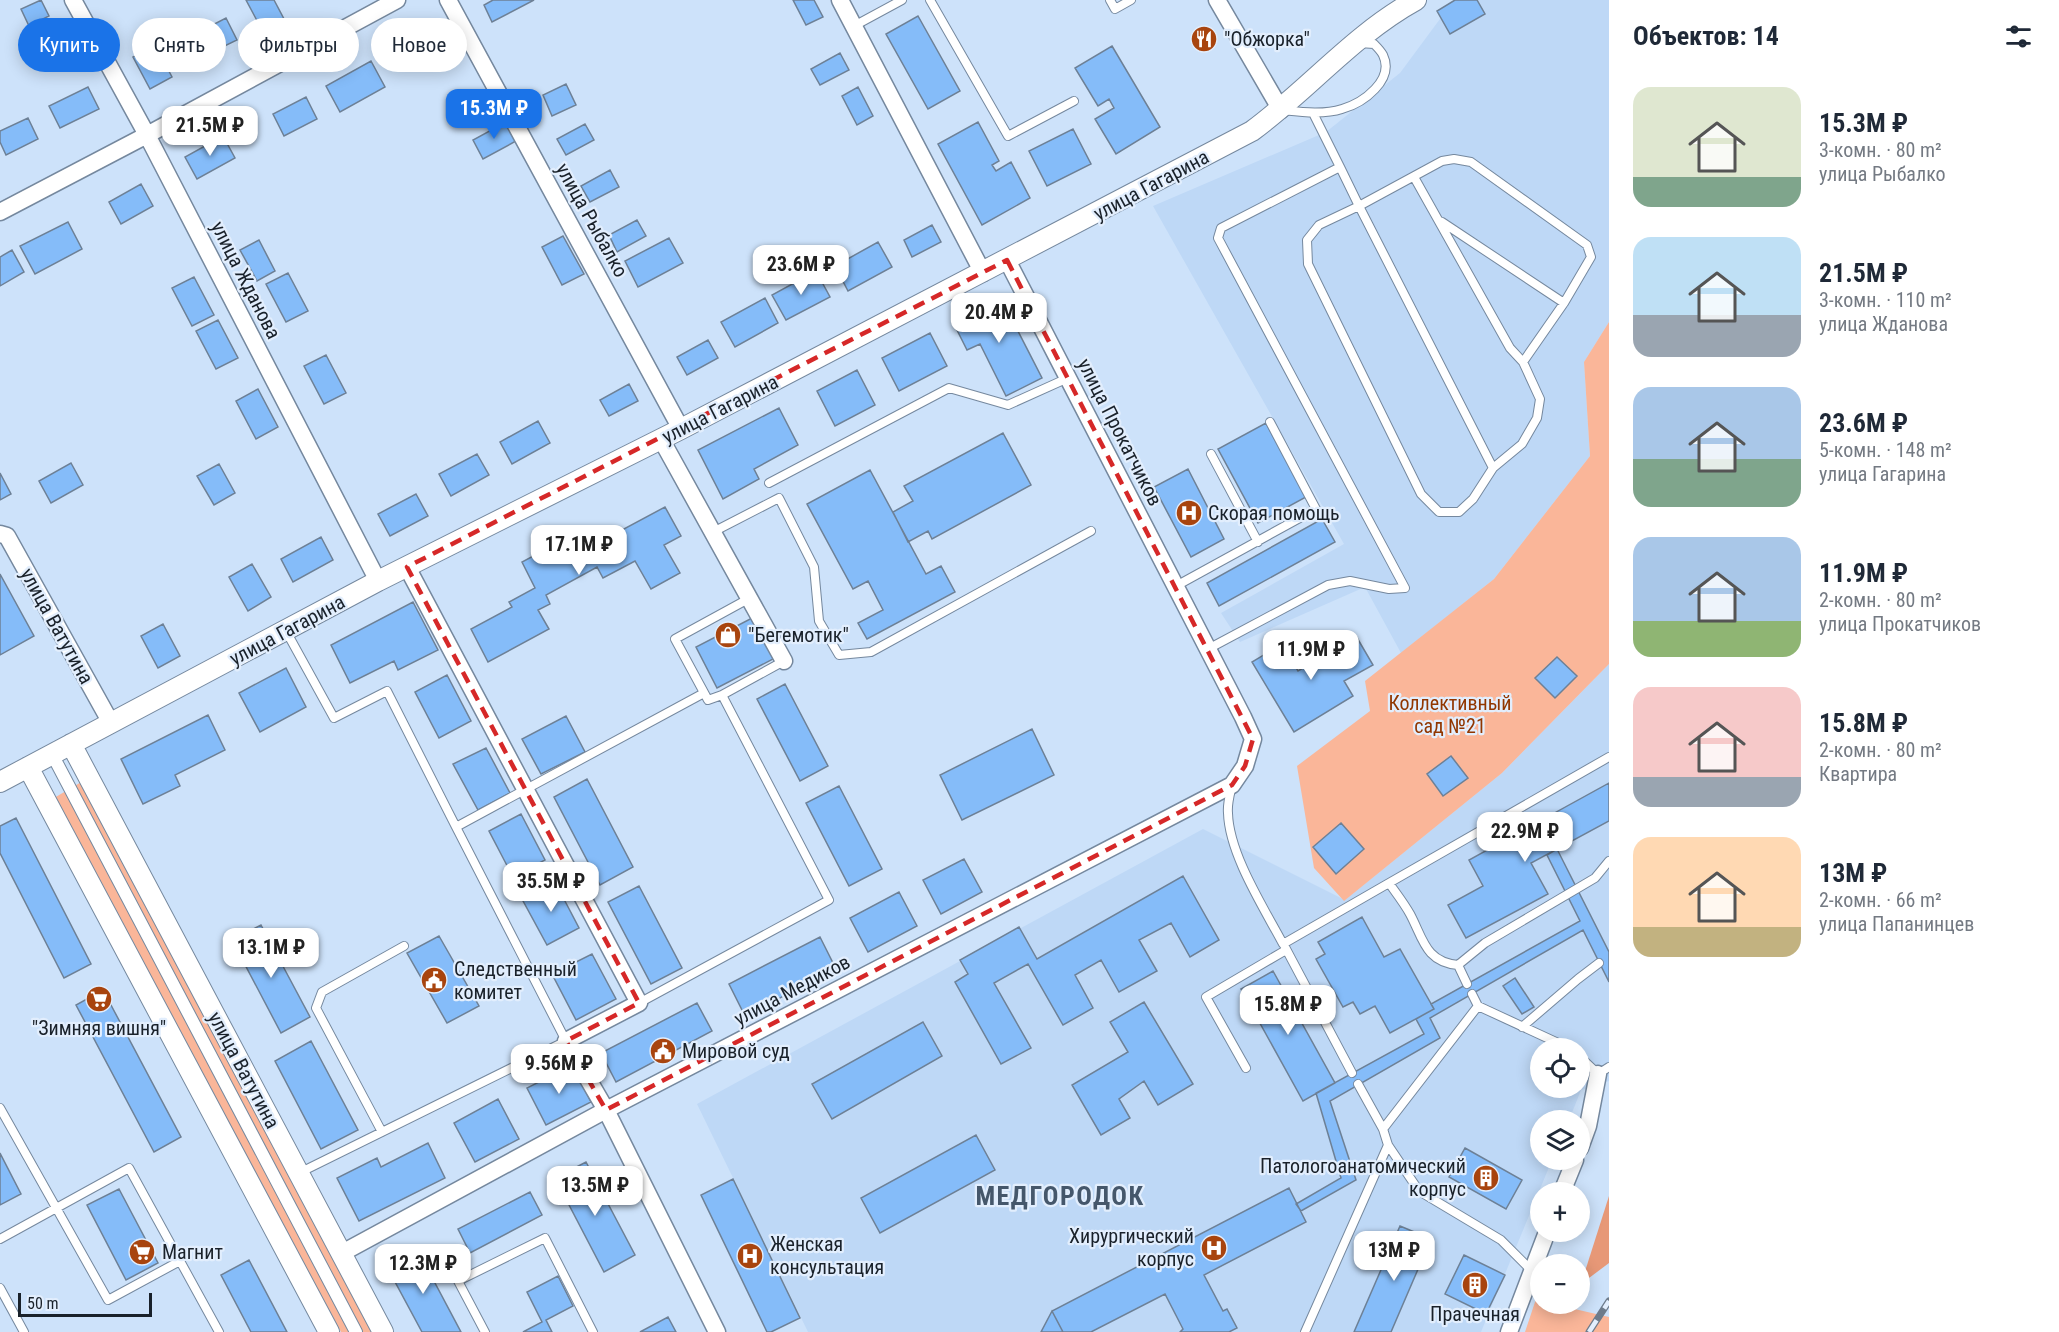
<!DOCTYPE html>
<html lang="ru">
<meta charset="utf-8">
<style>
:root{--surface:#fff;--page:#f6f6f7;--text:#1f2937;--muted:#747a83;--accent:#1a73e8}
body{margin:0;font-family:"Roboto Condensed",sans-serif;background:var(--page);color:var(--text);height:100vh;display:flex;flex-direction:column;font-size:22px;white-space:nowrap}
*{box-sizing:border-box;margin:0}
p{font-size:20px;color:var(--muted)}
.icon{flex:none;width:33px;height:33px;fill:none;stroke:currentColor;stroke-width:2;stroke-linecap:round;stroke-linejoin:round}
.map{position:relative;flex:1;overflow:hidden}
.details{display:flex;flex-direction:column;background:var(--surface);width:450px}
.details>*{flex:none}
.banner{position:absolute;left:18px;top:18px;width:570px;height:54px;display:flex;gap:12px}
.buttons{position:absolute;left:1530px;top:1038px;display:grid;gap:12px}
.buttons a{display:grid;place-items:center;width:60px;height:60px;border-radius:50%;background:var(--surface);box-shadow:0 3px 15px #0003;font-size:30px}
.scale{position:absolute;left:18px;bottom:15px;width:134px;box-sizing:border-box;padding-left:6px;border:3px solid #19212a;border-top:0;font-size:16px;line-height:21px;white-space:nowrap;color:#19212a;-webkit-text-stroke:4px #e2eefd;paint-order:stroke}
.price{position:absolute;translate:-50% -51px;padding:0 14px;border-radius:12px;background:#fff;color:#222;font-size:20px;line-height:39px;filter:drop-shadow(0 2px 3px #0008)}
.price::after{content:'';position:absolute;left:50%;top:36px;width:18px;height:14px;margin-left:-9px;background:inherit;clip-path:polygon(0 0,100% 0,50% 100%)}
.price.on{background:var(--accent);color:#fff}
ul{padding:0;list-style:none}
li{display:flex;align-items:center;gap:18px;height:150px;padding:0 24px}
li span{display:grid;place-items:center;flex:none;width:168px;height:120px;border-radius:18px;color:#555}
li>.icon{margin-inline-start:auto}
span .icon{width:72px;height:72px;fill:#fffc;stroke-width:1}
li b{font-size:26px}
h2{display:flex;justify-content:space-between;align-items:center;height:72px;padding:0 24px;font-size:26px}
.tag{padding:0 21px;border-radius:27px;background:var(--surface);box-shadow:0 3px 15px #0003;font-size:21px;line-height:54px}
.tag.on{background:var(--accent);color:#fff}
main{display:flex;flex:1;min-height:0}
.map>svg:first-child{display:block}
</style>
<main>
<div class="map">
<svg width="1609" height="1332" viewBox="0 0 1609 1332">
<rect width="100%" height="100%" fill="#cde2fa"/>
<path fill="#bed8f6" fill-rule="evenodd" d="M1454,0H1609V322L1584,362L1590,456L1494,579L1401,653L1365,587L1240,642L1221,613L1344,544L1153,206L1326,132L1400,73Z
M1609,664V1081L1581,1090L1569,1120H1540V1160H1552L1481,1332H808L697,1104L1203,829L1345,900L1502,773ZM1540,1048H1580V1088H1540Z"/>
<path fill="#fab699" d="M1609,322V664L1502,773L1344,901L1314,868L1297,766L1370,711L1365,681L1494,579L1590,456L1584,362Z
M83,781L372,1332H341L54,798Z
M1536,1299L1540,1300V1304H1553L1609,1317V1332H1525Z"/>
<path fill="#e79877" d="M1609,1196V1263L1581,1284Z"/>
<path fill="#85bcf9" stroke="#6d8096" stroke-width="1.5" d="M41,0L49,16L29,26L21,9Z
M246,0H274L284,19L262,30Z
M493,0H534L492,22L484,5Z
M793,0H814L823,17L806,25Z
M1455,0H1477L1485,14L1450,34L1437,11Z
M918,16L960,91L928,109L886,34Z
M226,18L237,40L204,56L193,35Z
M451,22L464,48L421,71L407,46Z
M155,45L172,77L150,89L133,57Z
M1112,46L1160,127L1116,154L1095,119L1114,108L1109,99L1098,106L1075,68Z
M840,53L849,70L820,85L811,69Z
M371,61L385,87L340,112L326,86Z
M566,84L576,105L552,116L543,95Z
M88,87L99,109L60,128L49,106Z
M858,87L873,116L857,125L842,96Z
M306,97L317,119L284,136L273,114Z
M28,118L38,139L6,155L0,142V131Z
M506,122L516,141L483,159L473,140Z
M978,122L999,161L992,165L996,171L1011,162L1030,198L982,225L938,144Z
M585,124L594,140L566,155L557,139Z
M1073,129L1091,164L1047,186L1029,151Z
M223,136L235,158L197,179L185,157Z
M610,170L619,187L590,202L581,186Z
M141,184L153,206L121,224L109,202Z
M637,220L646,236L617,252L609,235Z
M68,222L82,249L35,274L20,246Z
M932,225L941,242L912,257L904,240Z
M563,236L584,274L562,285L542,247Z
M669,238L683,263L638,287L625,261Z
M259,240L275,271L257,281L240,250Z
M878,242L892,267L848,291L835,266Z
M12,250L24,272L0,286V257Z
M816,271L830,297L786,320L772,295Z
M288,273L308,311L286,322L266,284Z
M194,277L214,315L192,326L172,288Z
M1000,296L1042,378L1006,396L980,344L967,350L952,320Z
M765,298L778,323L735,347L721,322Z
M218,320L238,358L216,369L196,331Z
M930,333L947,366L899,391L882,358Z
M708,340L718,358L687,375L677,357Z
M326,355L346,393L324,404L304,366Z
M857,370L875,405L835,426L817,391Z
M629,384L638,401L609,416L600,400Z
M258,389L278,427L256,439L236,401Z
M779,408L798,445L754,469L759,479L723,499L698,450Z
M538,421L550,443L512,464L500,442Z
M1266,423L1306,497L1258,523L1218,449Z
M1003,433L1031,485L932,539L928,531L908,542L893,512L913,501L904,486Z
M477,454L489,475L451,496L439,474Z
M71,463L83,485L51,503L39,481Z
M219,464L235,493L214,505L197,476Z
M1188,469L1224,539L1191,557L1154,487Z
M870,470L926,574L941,566L955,592L867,639L858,623L883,610L868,581L853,589L807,504Z
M0,473L11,494L0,500Z
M416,494L428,516L390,536L378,514Z
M665,507L681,536L664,545L680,573L651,589L635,561L603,578L597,567L546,595L550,604L538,610L549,629L488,662L471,629L512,607L509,602L535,588L522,562L587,527L596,544Z
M1322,519L1335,542L1219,606L1207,583Z
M321,537L333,560L293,582L281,559Z
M252,564L271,597L248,611L229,577Z
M0,574L34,636L0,655Z
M413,602L438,650L398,670L394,661L350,683L331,645Z
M754,617L775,658L717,688L696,647Z
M163,624L180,656L158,668L141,636Z
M1356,636L1373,665L1344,681L1353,696L1294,732L1252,662L1282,644L1298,671Z
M1557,657L1577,676L1555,698L1535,678Z
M286,668L306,707L260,732L239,693Z
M447,675L471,721L439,738L415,692Z
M785,684L828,766L800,781L757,699Z
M208,715L225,750L175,775L180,786L143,804L121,759Z
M566,716L585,752L541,774L522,739Z
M1032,729L1054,775L962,820L940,775Z
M486,748L510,793L478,810L453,764Z
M1451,756L1468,778L1443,796L1427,774Z
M587,779L633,867L600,885L554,797Z
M1609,783V821L1531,863L1548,894L1466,938L1448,905L1483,886L1469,860Z
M839,786L882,869L849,886L806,803Z
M521,814L545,860L513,877L489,831Z
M16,818L91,964L64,978L0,853V826Z
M1341,823L1364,849L1336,874L1313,847Z
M1557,849L1609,952V982L1583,930L1430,1018L1440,1038L1330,1101L1356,1180L1301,1211L1296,1204L1341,1178L1316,1093L1424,1034L1416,1019L1434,1009L1431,1004L1580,921L1547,855Z
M964,859L982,892L941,914L923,880Z
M1183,876L1219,940L1190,957L1171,923L1139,940L1157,971L1119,992L1101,960L1075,975L1093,1008L1063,1025L1028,964L994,983L1031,1048L1001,1064L955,982L968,974L960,960L1019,927L1037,959Z
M555,882L579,928L547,945L522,899Z
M639,886L682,968L651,984L608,902Z
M899,892L917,926L868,952L850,918Z
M1362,917L1384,957L1400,949L1434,1009L1390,1033L1375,1006L1360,1014L1353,1002L1343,1007L1316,959L1325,954L1318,942Z
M261,925L310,1017L281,1033L232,940Z
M439,936L479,1006L447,1023L407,953Z
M820,937L836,969L745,1016L729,984Z
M592,954L616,999L576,1020L552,974Z
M1273,971L1335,1083L1303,1101L1241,989Z
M1515,978L1534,1007L1522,1014L1503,986Z
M103,990L181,1137L154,1152L76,1005Z
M1144,1002L1193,1084L1158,1105L1144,1081L1119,1099L1130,1118L1101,1135L1072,1085L1128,1052L1110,1022Z
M697,1003L712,1031L616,1082L601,1053Z
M923,1022L942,1056L832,1119L812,1084Z
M311,1041L358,1130L321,1149L275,1061Z
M572,1065L591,1102L546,1125L527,1088Z
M498,1099L519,1139L475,1162L454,1123Z
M976,1135L995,1170L880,1233L861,1198Z
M428,1143L445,1178L359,1221L337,1178L377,1158L381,1167Z
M1465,1148L1522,1180L1506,1209L1449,1177Z
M0,1153L21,1194L0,1205Z
M586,1162L635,1255L604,1272L555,1178Z
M733,1179L800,1318L771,1332H767L701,1195Z
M1289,1188L1306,1222L1204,1275L1223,1311L1227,1309L1237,1328L1229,1332H1180L1183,1329L1165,1294L1091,1332H1063L1052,1311Z
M119,1189L158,1263L126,1280L87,1205Z
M530,1192L542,1215L470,1253L458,1229Z
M1400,1226L1431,1239L1391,1332H1354Z
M418,1251L461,1332H422L387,1267Z
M1464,1255L1505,1275L1486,1314L1445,1294Z
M249,1260L287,1332H251L221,1275Z
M558,1276L573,1306L546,1320L552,1332H523L542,1322L527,1292Z
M1052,1311L1063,1332H1041Z
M668,1317L676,1332H640Z"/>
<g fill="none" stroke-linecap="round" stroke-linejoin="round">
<defs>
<path id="service" d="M930,0L1008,136L1074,101
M1110,0L1115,9L1131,0
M854,26L902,0
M1281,110C1301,112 1323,115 1342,109C1363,103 1395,80 1383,55C1381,51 1377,47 1374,44L1359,43
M1340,167L1359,206L1319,225L1307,240L1308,264L1421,494L1439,512H1459L1473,499L1493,468
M1414,177L1510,348L1523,362L1540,399L1537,418L1522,444L1493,468L1359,206L1442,161L1454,159L1471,162L1587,245L1591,257L1564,303L1523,362
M1442,222L1564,303
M1211,454L1258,542
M769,483L949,388L1008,405L1068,378
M713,532L779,498L814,567L819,621L839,655L871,652L1091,531
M1176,586L1316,509L1270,422
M286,631L334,718L387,691L456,827
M1208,649L1328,585L1350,581L1389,589L1405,588L1218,238L1221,228L1340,167L1313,113
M722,695L784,661
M1232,785C1230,794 1227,804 1228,813C1229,854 1264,908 1283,944L1389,883C1396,893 1404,903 1410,914C1423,938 1425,962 1458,965L1467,984
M1389,883L1609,757
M1285,947L1352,1073
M1458,965L1485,943L1595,878L1609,861
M1472,994L1478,1006L1569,1048
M639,1003L829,900L722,695L708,700L675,639L750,598
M1522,1027L1578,979L1599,963
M1580,1057L1598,1074L1609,1067
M1246,1068L1206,997L1286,950
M1358,1084L1383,1129L1388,1145L1419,1191L1501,1240L1532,1271
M0,1108L108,1300L180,1261
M1383,1129L1478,1006
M382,1132L316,1008L322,992L404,946
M299,1173L566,1041L456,827L704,693
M0,1239L129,1168L219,1332
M0,1288L24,1332
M485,1332L458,1281L545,1238L593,1332
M1305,1332L1388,1145"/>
<path id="pedestrian" d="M52,754L356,1332"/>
<path id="minor" d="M73,0L147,135L378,581
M448,0L681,429
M840,0L983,273
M1217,0L1281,110
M0,212L147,135L397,0
M661,439L784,661
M0,534L7,536L111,723
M407,567L639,1003L566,1041L606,1110L717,1332
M1580,1148L1588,1126L1598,1074
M1562,1192L1575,1160
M342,1253L606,1110L1232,785L1245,766L1253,739L1243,717L1007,260
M1509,1332L1547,1232"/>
<path id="tertiary" d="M71,744L383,1332
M28,767L329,1332
M0,782L378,581L681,429L1252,131C1308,90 1354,34 1416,0"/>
</defs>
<use href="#service" stroke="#75889e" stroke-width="10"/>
<use href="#pedestrian" stroke="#75889e" stroke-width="14"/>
<use href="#minor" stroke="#75889e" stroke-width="19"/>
<use href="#tertiary" stroke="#75889e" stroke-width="22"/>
<use href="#service" stroke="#fff" stroke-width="8"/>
<use href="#pedestrian" stroke="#fff" stroke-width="12"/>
<use href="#minor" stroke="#fff" stroke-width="16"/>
<use href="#tertiary" stroke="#fff" stroke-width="20"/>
<defs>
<path id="rail" d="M1589,1332L1609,1301"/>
</defs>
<use href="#rail" stroke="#6d7b8b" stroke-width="7"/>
<use href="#rail" stroke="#e2eefd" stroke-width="4.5" stroke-dasharray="14" stroke-linecap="butt"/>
</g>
<path fill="none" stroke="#d62828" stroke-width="4.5" stroke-dasharray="12 8" stroke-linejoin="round" d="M1007,260L1253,739L1245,766L1232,785L606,1110L566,1041L639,1003L407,567Z"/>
<defs>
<symbol id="restaurant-disc" viewBox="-11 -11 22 22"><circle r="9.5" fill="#a8440e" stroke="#e2eefd"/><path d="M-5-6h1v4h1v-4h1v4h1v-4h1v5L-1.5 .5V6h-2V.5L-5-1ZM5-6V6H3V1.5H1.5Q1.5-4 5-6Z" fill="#fff"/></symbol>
<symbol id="hospital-disc" viewBox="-11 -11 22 22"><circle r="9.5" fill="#a8440e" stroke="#e2eefd"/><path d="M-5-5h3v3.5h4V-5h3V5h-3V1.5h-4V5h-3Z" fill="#fff"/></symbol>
<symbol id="shop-disc" viewBox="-11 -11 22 22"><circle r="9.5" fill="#a8440e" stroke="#e2eefd"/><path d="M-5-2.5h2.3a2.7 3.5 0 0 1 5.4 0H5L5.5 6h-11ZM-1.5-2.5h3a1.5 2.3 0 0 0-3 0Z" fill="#fff"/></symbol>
<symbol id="civic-disc" viewBox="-11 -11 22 22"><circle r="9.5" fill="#a8440e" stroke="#e2eefd"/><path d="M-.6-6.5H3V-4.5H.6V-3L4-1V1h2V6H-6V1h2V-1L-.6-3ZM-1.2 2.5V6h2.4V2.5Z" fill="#fff"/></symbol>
<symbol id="supermarket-disc" viewBox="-11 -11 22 22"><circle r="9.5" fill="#a8440e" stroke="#e2eefd"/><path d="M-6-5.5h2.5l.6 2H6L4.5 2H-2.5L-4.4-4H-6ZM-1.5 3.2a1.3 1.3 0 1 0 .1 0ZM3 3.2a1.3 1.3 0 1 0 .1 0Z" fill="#fff"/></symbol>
<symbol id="building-disc" viewBox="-11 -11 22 22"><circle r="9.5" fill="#a8440e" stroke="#e2eefd"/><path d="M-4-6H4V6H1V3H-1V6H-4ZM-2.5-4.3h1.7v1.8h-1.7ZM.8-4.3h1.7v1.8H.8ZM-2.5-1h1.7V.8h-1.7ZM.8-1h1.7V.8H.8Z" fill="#fff"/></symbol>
</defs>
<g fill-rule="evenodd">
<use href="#restaurant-disc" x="1189" y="24" width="30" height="30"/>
<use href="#hospital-disc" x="1174" y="498" width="30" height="30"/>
<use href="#shop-disc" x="713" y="620" width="30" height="30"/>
<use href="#civic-disc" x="419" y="965" width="30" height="30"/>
<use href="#supermarket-disc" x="84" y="984" width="30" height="30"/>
<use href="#civic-disc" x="648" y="1036" width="30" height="30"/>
<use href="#building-disc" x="1471" y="1163" width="30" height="30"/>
<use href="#hospital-disc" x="1199" y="1233" width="30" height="30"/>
<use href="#supermarket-disc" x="127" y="1237" width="30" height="30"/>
<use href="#hospital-disc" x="735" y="1241" width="30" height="30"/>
<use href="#building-disc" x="1460" y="1270" width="30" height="30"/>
</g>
<g text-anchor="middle" stroke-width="4.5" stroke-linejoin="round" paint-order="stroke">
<g font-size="20" fill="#19212a" stroke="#e2eefd" text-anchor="start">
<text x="1224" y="46">"Обжорка"</text>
<text x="1208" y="520">Скорая помощь</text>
<text x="748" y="642">"Бегемотик"</text>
<text x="454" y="976">Следственный<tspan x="454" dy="23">комитет</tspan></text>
<text x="99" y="1035" text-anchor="middle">"Зимняя вишня"</text>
<text x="682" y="1058">Мировой суд</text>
<text x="1466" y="1173" text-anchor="end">Патологоанатомический<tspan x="1466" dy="23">корпус</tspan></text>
<text x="1194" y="1243" text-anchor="end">Хирургический<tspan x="1194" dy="23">корпус</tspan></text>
<text x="770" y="1251">Женская<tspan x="770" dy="23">консультация</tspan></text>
<text x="162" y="1259">Магнит</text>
<text x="1475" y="1321" text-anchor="middle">Прачечная</text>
</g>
<g font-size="20" fill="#19212a" stroke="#e2eefd">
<text transform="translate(1151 185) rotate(-28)" y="7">улица Гагарина</text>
<text transform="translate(592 220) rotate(61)" y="7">улица Рыбалко</text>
<text transform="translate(246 280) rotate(63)" y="7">улица Жданова</text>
<text transform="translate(720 409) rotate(-27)" y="7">улица Гагарина</text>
<text transform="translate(1120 432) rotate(63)" y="7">улица Прокатчиков</text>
<text transform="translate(57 626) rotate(61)" y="7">улица Ватутина</text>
<text transform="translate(287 630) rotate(-28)" y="7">улица Гагарина</text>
<text transform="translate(792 990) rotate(-28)" y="7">улица Медиков</text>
<text transform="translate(244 1070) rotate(62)" y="7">улица Ватутина</text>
</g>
<g font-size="20" fill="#913600" stroke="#e2eefd">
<text x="1450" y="710">Коллективный<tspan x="1450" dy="23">сад №21</tspan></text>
</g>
<g font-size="26" font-weight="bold" letter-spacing="1.5" fill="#45576b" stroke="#e2eefd">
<text x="1060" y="1205">МЕДГОРОДОК</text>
</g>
</g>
</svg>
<div class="buttons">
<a><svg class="icon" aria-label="locate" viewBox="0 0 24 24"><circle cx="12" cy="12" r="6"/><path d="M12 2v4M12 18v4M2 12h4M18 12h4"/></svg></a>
<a><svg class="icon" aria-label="layers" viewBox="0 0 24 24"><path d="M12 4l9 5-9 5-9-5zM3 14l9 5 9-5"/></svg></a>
<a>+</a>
<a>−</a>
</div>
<div class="scale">50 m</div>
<b class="price on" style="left:494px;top:140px">15.3M ₽</b>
<b class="price" style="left:210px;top:157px">21.5M ₽</b>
<b class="price" style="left:801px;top:296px">23.6M ₽</b>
<b class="price" style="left:999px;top:344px">20.4M ₽</b>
<b class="price" style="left:579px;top:576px">17.1M ₽</b>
<b class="price" style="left:1311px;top:681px">11.9M ₽</b>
<b class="price" style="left:1525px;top:863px">22.9M ₽</b>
<b class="price" style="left:551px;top:913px">35.5M ₽</b>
<b class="price" style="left:271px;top:979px">13.1M ₽</b>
<b class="price" style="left:1288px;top:1036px">15.8M ₽</b>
<b class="price" style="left:559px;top:1095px">9.56M ₽</b>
<b class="price" style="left:595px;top:1217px">13.5M ₽</b>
<b class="price" style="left:1394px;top:1282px">13M ₽</b>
<b class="price" style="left:423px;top:1295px">12.3M ₽</b>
<div class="banner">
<a class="tag on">Купить</a>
<a class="tag">Снять</a>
<a class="tag">Фильтры</a>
<a class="tag">Новое</a>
</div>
</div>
<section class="details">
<h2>Объектов: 14<svg class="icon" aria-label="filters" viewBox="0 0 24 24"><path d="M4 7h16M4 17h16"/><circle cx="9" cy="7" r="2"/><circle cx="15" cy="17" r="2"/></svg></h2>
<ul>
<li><span style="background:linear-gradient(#dfe7d0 75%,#7fa58c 0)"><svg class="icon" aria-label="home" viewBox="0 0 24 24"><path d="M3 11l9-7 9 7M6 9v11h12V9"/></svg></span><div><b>15.3M ₽</b><p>3-комн. · 80 m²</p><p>улица Рыбалко</p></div></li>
<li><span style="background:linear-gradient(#bfe0f5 65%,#9aa5b1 0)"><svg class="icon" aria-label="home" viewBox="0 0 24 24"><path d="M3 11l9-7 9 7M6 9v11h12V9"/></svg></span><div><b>21.5M ₽</b><p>3-комн. · 110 m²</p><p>улица Жданова</p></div></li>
<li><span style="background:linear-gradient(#a9c7e8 60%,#7fa58c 0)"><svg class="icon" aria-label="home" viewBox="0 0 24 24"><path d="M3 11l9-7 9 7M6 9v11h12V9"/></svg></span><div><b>23.6M ₽</b><p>5-комн. · 148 m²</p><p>улица Гагарина</p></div></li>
<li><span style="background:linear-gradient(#a9c7e8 70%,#8fb573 0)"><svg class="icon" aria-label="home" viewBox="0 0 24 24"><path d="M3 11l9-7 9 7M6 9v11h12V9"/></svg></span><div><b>11.9M ₽</b><p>2-комн. · 80 m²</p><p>улица Прокатчиков</p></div></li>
<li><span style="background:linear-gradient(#f6c9c9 75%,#9aa5b1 0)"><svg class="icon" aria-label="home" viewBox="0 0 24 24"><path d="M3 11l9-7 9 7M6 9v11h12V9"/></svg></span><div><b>15.8M ₽</b><p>2-комн. · 80 m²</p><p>Квартира</p></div></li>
<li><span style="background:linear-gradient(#ffd9b3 75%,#c2b280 0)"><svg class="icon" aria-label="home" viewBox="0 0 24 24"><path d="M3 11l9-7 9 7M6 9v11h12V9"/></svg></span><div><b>13M ₽</b><p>2-комн. · 66 m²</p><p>улица Папанинцев</p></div></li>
</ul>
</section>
</main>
